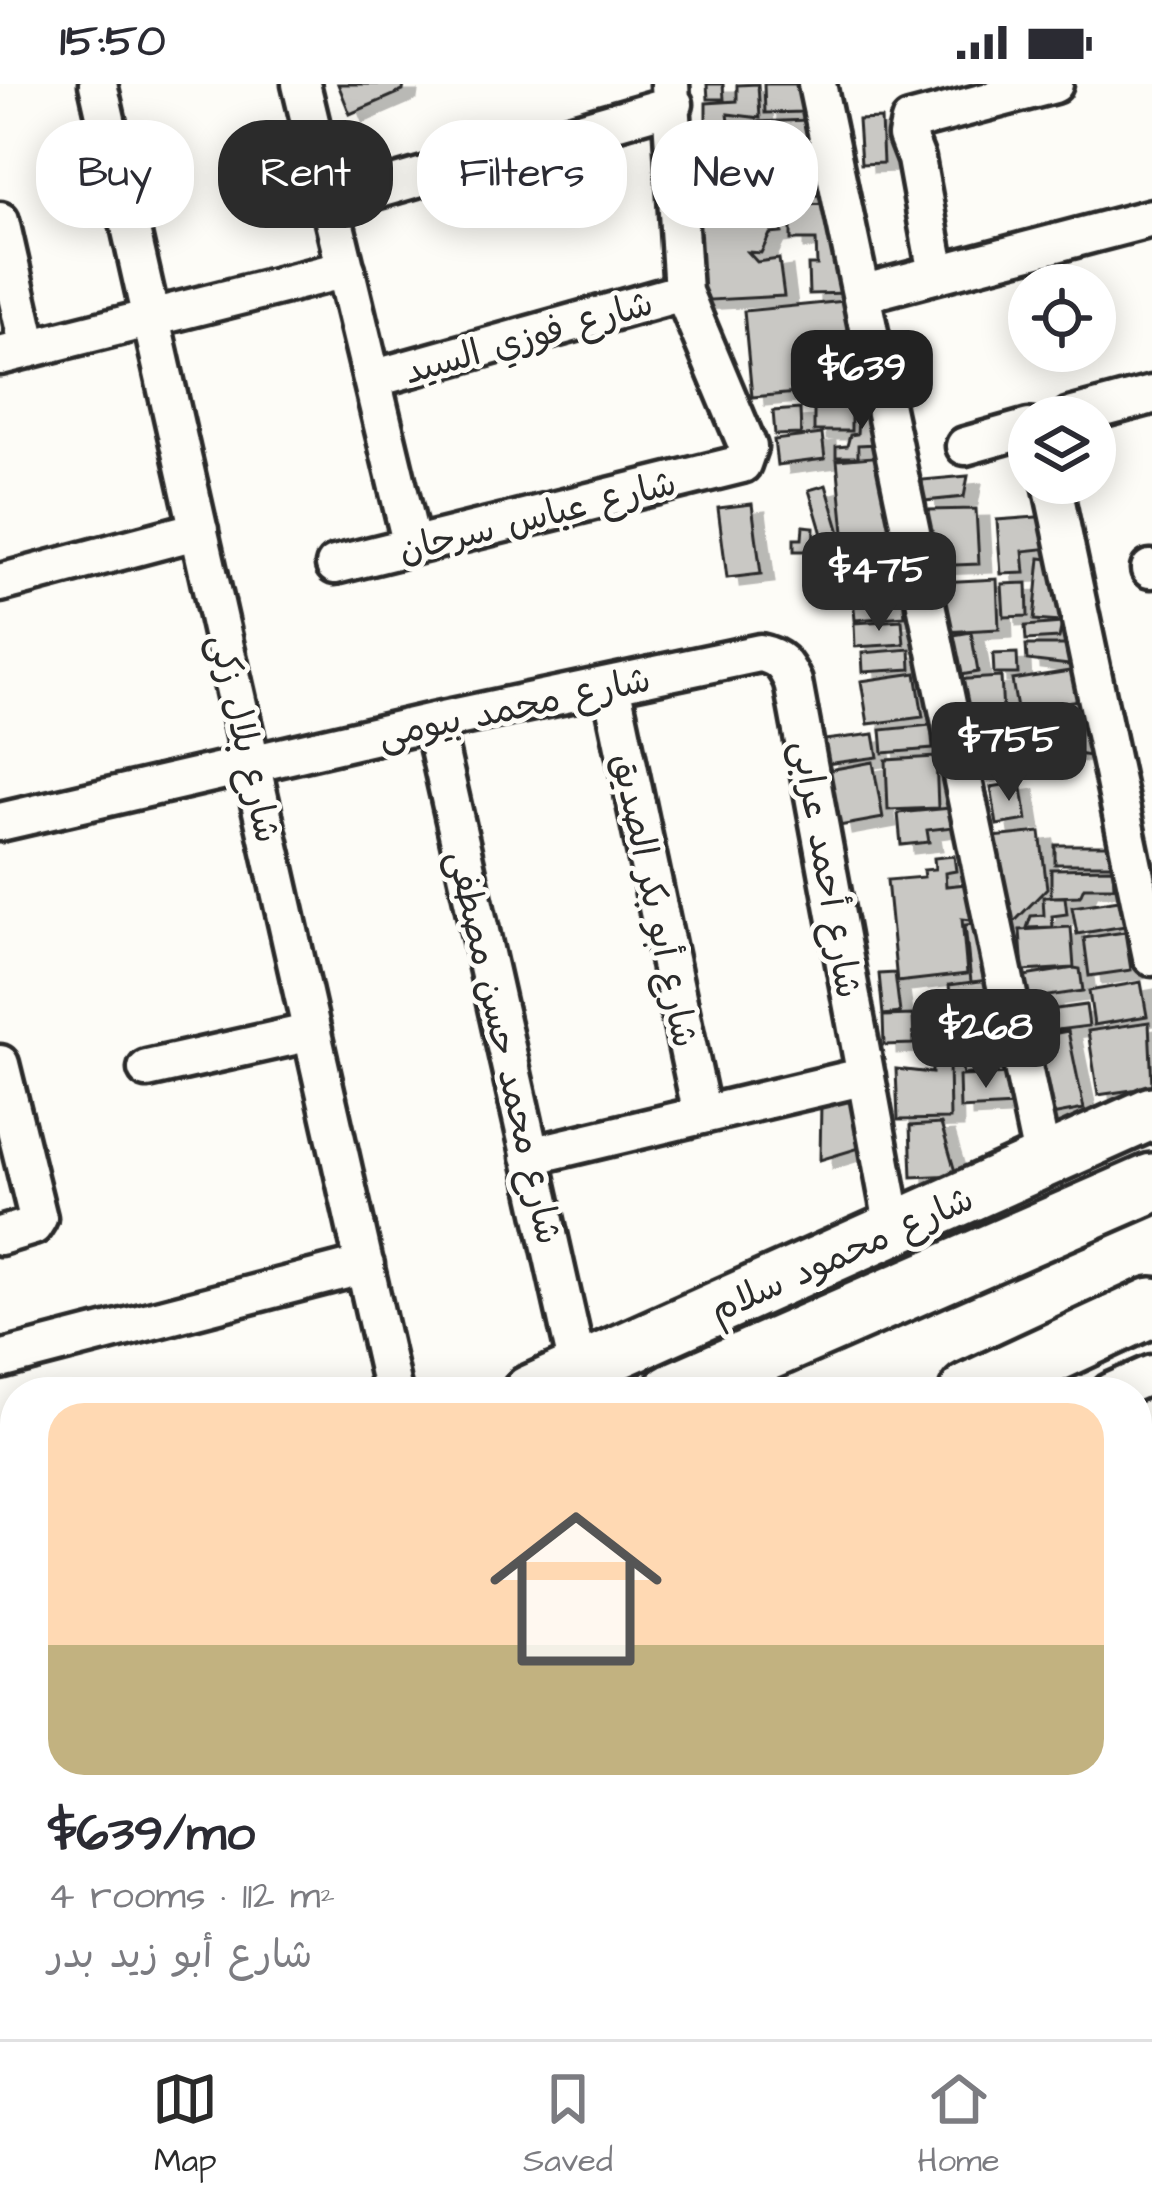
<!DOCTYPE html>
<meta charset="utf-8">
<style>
:root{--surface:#fff;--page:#f2f2f3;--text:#2b2b33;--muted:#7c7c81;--line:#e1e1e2;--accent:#2b2b2b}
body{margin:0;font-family:"Architects Daughter","Playpen Sans Arabic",sans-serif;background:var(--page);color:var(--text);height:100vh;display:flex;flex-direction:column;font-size:45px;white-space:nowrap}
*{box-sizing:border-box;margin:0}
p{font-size:39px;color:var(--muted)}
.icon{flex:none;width:66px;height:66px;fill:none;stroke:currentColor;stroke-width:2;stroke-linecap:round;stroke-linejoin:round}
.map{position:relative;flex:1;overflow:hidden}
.details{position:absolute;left:0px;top:1293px;width:1152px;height:663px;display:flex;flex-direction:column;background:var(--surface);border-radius:48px 48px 0 0;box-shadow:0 6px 30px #0003}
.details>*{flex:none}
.banner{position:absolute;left:36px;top:36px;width:1080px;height:108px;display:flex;gap:24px}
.buttons{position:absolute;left:1008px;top:180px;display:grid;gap:24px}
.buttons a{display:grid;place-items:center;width:108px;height:108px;border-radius:50%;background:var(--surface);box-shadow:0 6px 30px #0003;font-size:60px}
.price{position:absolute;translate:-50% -102px;padding:0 27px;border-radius:24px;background:var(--accent);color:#fff;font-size:39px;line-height:78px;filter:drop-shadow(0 3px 6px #0008)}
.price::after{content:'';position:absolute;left:50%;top:72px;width:36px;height:27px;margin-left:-18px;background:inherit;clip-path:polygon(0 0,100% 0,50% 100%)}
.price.current{background:#222;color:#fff}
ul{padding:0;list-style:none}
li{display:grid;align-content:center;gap:24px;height:636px;padding:0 48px}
li span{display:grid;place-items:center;height:372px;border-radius:36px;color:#555}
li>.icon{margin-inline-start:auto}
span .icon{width:216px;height:216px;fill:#fffc;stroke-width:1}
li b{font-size:51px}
.pill{padding:0 42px;border-radius:48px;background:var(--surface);box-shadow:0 6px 30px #0003;font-size:42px;line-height:108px}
.pill.current{background:var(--accent);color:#fff}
.status{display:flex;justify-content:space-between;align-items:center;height:84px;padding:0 60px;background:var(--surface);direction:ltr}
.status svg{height:33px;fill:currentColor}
.tabs{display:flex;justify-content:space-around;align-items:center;height:168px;border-top:3px solid var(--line);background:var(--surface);font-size:33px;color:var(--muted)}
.tabs a{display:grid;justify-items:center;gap:6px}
.tabs .current{color:var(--accent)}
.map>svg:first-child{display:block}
</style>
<div class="status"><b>15:50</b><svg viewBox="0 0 49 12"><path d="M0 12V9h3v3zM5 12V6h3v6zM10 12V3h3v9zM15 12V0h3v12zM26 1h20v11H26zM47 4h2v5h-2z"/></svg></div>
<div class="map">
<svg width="1152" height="1955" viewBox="0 0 1152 1955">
<defs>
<filter id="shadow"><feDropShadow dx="13" dy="8" stdDeviation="0" flood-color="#0004"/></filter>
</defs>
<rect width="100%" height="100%" fill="#fdfcf7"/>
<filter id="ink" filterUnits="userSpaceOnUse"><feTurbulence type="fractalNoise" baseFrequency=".00833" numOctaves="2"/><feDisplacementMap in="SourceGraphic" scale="24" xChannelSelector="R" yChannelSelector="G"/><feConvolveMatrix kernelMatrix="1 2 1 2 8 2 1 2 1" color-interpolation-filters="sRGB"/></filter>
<g filter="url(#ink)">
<path fill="#c9c8c4" stroke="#2b2b2b" stroke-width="3" filter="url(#shadow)" d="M338,0H404L403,7L350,30Z
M707,0H723L724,15H708Z
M758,0L760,34L728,30L729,38L706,39V19L737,17V1Z
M764,0H803L805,28L765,29Z
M881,35L883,79L861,80L858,36Z
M809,36L810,66L755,68L754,38Z
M708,43H752V80H708Z
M830,70L831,111L780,112V84H802V71Z
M741,89L742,99L755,98L754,90L767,89L768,95H775L778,120L714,126L717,114L725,111L723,90Z
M842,120L833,175H851V209L809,210L808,181H817L816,156H791V121Z
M779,121L782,149L770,150L761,169L748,168L757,178L779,175L784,212L692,217L685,133Z
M855,216L863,303L752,313L744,227Z
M814,319H851V347H814Z
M877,320L878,360L858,361V373H836V363L847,362L850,351L857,350L859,321Z
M800,325L801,350L775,351L773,327Z
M822,350L825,375L777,381L774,356Z
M883,372L892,464L846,469L837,376Z
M968,392L964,413L924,417L922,396Z
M826,401L841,452L824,457L809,406Z
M752,420L761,490L727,494L718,424Z
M976,425L979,480L930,482L927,426Z
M1049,432L1051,464L1023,467L1025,489L1001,490L997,436Z
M803,442L814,443L813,467H794V455H802Z
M899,474L905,532L855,536L850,479Z
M1040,474L1067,477L1061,538L1034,536Z
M997,495L999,545L943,548L940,498Z
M1027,499L1028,532L1004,533L1002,500Z
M902,536L904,560L855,563L854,539Z
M1062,539L1059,554L1026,556L1025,542Z
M971,548L978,588L955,592L948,552Z
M1026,561H1068L1069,581L1027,576Z
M910,565L911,585L863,588L862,569Z
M1017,569L1018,590H994L993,570Z
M1076,586L1080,616L1017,625L1012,596Z
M916,589L923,633L868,640L861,597Z
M1001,593L1003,629L955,632L952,596Z
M1088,630L1089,672L1065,668L1061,652L1036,658L1033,643L1060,638L1063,632Z
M931,641L933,665L883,669L881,646Z
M1033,643L1026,669L1005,667L1003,686L976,690L970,648Z
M874,650L878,673L826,680L824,656Z
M936,673L938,724L888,726L886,676Z
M873,678L883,734L839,742L829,686Z
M1021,698L1027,736L997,741L991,703Z
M951,724L953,743L927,746L929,758L901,761L898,729Z
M1040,748L1047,804L1016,836L1002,838L993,753Z
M1055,761H1113L1114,780H1055Z
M954,772L956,787L945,789L946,802L977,799L981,837L962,835L967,890L897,898L887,796L924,793L923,786L935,785L934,774Z
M1113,784L1114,803H1084L1080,812L1051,813V785Z
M1043,813H1065L1067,830L1052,832L1053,843L1027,844L1031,832L1044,831Z
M1126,815L1131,841L1077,850L1072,823Z
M993,838L999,895L971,898L965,841Z
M1071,843L1074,884L1023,887L1020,846Z
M1125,848L1131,886L1089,892L1084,854Z
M1074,884L1080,885L1083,907L1048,912L1049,926L1086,921L1089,942L1025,950L1018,893Z
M895,889L900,929L883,931L879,890Z
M996,895L1007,985L963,991L958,954L942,956L937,911L950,910L949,901Z
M1141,898L1147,932L1094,941L1089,907Z
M913,931L914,960L884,961L883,932Z
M1149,938L1152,1003L1098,1011L1088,947Z
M1068,947L1084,1025L1041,1033L1025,955Z
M932,978H949L950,1035L898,1036L896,985L932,989Z
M1013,990L1014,1022L960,1025L959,992Z
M851,1011L866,1062L820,1076L821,1019Z
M941,1040L956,1091L912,1093L910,1042Z"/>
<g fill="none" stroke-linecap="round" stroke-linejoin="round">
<defs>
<path id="street" d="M98,0L393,1308
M301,0L412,462
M817,0L1043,1078
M330,119L674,20
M0,137L29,265
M937,190L916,75L907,52L910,38L1054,0
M861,210L1152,134
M0,272L346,185
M372,295L683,208
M1070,333L1152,311
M965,362L1029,344
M1052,399L1152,873
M335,481L742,380L748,363L683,208L670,0
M1150,485H1152
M0,499L199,446
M611,601L702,1031
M433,638L579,1288
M0,738L433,638L760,569C779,573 785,580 793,598L894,1145
M0,980L38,1134L33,1142L0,1152
M147,985L312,948
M530,1072L866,992
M0,1276L365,1181
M1111,1308L1152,1290
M151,1941V1955
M719,1941L791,1955
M875,1941L876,1955
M1016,1941V1955
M1108,1941L1109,1955
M499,1955L500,1941"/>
<path id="secondary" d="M529,1308L1152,1029
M0,1531L15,1524
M0,1639L15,1637"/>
<path id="primary" d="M673,1308L1152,1099
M969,1308L1152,1223
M0,1698L15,1685
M0,1810L15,1802"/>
</defs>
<use href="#street" stroke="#2b2b2b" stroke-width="45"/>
<use href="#secondary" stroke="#2b2b2b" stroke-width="60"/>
<use href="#primary" stroke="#2b2b2b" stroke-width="66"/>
<use href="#street" stroke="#fdfcf7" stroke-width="36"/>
<use href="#secondary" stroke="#fdfcf7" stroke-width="51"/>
<use href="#primary" stroke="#fdfcf7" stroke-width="57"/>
</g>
</g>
<g text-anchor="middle" stroke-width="10" stroke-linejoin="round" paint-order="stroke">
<g font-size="36" fill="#2b2b2b" stroke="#fdfcf7">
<text transform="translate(528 252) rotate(-16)" y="13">شارع فوزي السيد</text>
<text transform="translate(537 431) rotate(-14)" y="13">شارع عباس سرحان</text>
<text transform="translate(514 622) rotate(-12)" y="13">شارع محمد بيومى</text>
<text transform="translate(246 654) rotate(77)" y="13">شارع بلال زكى</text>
<text transform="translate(828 785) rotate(80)" y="13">شارع أحمد عرابى</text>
<text transform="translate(656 816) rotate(78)" y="13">شارع أبو بكر الصديق</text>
<text transform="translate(506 963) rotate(77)" y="13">شارع محمد حسن مصطفى</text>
<text transform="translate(841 1169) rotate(-24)" y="13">شارع محمود سلام</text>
</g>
</g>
</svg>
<div class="buttons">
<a><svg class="icon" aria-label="locate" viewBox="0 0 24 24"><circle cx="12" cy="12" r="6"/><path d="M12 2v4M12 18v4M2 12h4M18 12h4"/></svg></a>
<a><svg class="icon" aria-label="layers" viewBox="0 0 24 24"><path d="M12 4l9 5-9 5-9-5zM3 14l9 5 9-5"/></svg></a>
</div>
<b class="price current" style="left:862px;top:348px">$639</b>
<b class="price" style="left:879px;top:550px">$475</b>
<b class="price" style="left:1009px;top:720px">$755</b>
<b class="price" style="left:986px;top:1007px">$268</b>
<div class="banner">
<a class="pill">Buy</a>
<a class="pill current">Rent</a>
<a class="pill">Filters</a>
<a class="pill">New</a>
</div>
<section class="details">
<ul>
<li><span style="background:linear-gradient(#ffd9b3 65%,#c2b280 0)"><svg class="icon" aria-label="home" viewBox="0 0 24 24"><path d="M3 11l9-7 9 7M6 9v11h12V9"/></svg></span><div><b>$639/mo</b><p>4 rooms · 112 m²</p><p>شارع أبو زيد بدر</p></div></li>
</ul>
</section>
</div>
<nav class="tabs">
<a class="current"><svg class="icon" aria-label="map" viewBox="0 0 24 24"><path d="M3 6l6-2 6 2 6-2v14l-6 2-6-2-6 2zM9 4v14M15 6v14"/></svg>Map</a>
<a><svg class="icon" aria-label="saved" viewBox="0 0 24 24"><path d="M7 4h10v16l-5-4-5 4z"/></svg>Saved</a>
<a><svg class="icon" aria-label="home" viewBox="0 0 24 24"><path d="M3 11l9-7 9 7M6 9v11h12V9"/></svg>Home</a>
</nav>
